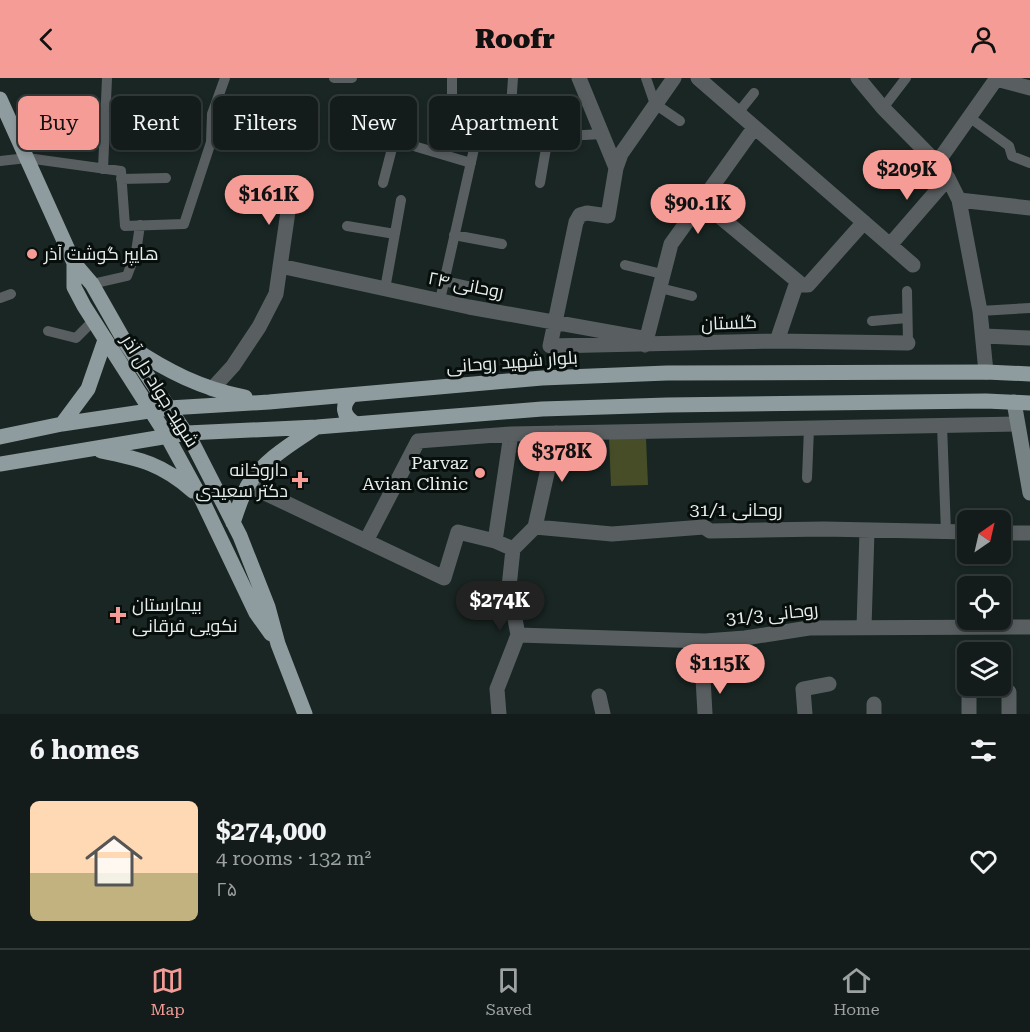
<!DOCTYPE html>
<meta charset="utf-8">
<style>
:root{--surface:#131c1a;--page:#202927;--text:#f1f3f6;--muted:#9da1a2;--line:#323a39;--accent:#f59c96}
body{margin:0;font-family:"Roboto Serif",Cairo,serif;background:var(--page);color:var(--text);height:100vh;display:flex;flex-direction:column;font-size:22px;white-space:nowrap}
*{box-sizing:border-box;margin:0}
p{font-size:20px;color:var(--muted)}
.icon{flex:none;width:33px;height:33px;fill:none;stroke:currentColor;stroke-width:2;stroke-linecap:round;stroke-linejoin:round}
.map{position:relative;height:636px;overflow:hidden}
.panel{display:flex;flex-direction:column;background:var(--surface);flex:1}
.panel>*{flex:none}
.hud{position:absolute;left:18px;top:18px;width:600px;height:54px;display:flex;gap:12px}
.needle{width:39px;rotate:34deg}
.tools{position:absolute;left:957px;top:432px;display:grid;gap:12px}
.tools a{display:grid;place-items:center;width:54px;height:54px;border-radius:9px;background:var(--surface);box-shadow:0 3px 9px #0003,0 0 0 2px var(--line);font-size:30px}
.price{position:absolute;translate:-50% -51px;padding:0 14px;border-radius:21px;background:var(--accent);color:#111;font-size:20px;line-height:39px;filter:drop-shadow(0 2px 3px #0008)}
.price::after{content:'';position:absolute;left:50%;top:36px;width:18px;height:14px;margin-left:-9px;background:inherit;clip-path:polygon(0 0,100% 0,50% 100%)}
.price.selected{background:#222;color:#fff}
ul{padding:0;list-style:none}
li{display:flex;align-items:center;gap:18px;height:150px;padding:0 30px}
li span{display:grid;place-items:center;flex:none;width:168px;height:120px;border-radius:9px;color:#555}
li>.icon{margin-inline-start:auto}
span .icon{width:72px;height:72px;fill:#fffc;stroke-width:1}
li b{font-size:26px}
h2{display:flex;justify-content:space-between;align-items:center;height:72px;padding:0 30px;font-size:26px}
.tag{padding:0 21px;border-radius:9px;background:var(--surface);box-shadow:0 3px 9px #0003,0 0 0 2px var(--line);font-size:21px;line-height:54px}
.tag.selected{background:var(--accent);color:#111}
header{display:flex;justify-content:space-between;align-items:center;height:78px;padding:0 30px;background:var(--accent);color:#111;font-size:27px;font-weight:800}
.tab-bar{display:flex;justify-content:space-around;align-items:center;height:84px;border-top:2px solid var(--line);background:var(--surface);font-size:16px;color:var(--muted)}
.tab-bar a{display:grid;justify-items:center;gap:3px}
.tab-bar .selected{color:var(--accent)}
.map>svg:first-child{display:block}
</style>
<header><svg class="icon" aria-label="back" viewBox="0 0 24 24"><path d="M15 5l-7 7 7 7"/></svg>Roofr<svg class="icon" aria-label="person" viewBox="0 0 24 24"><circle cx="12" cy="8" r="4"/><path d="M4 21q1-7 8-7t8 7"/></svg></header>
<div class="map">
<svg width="1030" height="636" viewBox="0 0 1030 636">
<rect width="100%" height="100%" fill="#192623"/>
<path fill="#474e27" d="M609,360L646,361L648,407L611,408Z"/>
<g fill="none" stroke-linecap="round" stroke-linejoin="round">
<path stroke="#595f61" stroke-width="10" d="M334,0H352
M452,0V49L509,57L548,59L602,56
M646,0L655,26L680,43
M106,29L138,28
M883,30L906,0
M738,35L754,15
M212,36L261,40
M969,39L1009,68L1012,78L1030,85
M392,53L397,63L471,85
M509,57L513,0
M0,83L27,80L121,93L125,148L184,146L211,64L212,36L225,0
M103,91L107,0
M121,101L166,100
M383,105L395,59
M540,105L548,59
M347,148L395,156
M454,157L502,166
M625,187L662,196
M444,203L476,210
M92,206L127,198L136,174L140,147
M660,210L692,218
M385,211L401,122
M907,213L908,265
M0,220L11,216
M440,222L478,53
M980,233L1030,230
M872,243L907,240
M48,253L76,260L93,243
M942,347L946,454
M807,400L809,350"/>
<path stroke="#595f61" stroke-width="15" d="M579,0L616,90
M674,0L621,76L616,90L608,138L587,135L580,137L576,144L550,268L777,263L908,265
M698,0L913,187
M858,0L883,30L937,85L948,100L959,122L980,233L986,294
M996,1L1030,10
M937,85L997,0
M959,122L1030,130
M701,123L802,207H808L864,144
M890,167L948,100
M280,188L469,229L642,260
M984,258L1030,260
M777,263L797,204
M645,267L671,166L754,50
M212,311L233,288L259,249L276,216L291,113
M248,407L444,500L458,454L495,463L513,471
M535,449L556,355
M1000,455H1030
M366,463L418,363L511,356L1017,346
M495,463L511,356
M513,471L535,449L612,456L704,449L710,453L824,451L968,454
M864,549L867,453
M518,557L705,563L745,560L809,550L1030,549
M703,600L705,636
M969,609V636
M1009,614V636
M599,618L603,636
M874,626V636
M499,636L497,611L518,557L509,509L513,471
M805,636L803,611L829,606"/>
<path stroke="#778284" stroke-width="15" d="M1014,324L1030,415"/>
<path stroke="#8f9c9f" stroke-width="15" d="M0,21L74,185L92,206L125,264L193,366L240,458L268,529L278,566L305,636
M74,185V209L84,228L167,358L202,422L256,535L271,556
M131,269C167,293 202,311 245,319
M352,317C341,327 342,338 356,346
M62,346L88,311L105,262
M0,359L62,346L169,330L269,324L542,300L667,295L986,294L1030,296
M101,373C141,381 162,386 193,413
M0,386L187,355L317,349L542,331L667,327L986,323L1030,325
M233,445C237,433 241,420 247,409C262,383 291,366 315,350"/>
</g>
<g fill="#f59c96" stroke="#080e0c" stroke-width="2">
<circle cx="32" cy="176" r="6"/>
<circle cx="480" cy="395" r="6"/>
<path d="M297 393h6v6h6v6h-6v6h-6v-6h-6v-6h6z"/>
<path d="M115 528h6v6h6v6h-6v6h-6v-6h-6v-6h6z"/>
</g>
<g text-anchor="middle" stroke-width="6" stroke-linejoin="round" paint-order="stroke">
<g font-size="18" fill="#e6efed" stroke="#080e0c" text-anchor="start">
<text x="44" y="182">هایپر گوشت آذر</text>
<text x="468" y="391" text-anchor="end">Parvaz<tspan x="468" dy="21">Avian Clinic</tspan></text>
<text x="288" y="398" text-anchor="end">داروخانه<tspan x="288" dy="21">دکتر سعیدی</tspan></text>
<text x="132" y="533">بیمارستان<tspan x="132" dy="21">نکویی فرقانی</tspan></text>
</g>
<g font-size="18" fill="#e6efed" stroke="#080e0c">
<text transform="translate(466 207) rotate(11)" y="6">روحانی ۲۴</text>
<text transform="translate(729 245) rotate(-2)" y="6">گلستان</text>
<text transform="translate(512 284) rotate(-4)" y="6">بلوار شهید روحانی</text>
<text transform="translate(160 313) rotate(58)" y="6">شهید جواد دل آذر</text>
<text x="736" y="438">روحانی 31/1</text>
<text transform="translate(772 536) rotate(-6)" y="6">روحانی 31/3</text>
</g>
</g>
</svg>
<div class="tools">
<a><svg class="needle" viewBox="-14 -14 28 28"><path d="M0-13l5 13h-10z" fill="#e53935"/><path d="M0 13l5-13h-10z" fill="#9da1a2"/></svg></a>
<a><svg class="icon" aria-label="locate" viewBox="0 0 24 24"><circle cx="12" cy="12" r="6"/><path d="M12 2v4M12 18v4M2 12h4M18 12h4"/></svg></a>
<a><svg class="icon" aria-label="layers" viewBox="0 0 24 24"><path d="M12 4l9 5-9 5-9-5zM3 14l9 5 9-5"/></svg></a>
</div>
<b class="price" style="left:907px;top:123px">$209K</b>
<b class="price" style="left:269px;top:148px">$161K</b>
<b class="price" style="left:698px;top:157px">$90.1K</b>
<b class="price" style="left:562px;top:405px">$378K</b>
<b class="price selected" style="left:500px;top:554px">$274K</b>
<b class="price" style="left:720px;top:617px">$115K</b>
<div class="hud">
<a class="tag selected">Buy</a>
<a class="tag">Rent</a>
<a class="tag">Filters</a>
<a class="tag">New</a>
<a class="tag">Apartment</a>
</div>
</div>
<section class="panel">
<h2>6 homes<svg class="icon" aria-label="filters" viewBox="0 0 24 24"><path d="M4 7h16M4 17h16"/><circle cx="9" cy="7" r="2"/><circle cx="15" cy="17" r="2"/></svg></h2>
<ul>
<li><span style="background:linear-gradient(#ffd9b3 60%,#c2b280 0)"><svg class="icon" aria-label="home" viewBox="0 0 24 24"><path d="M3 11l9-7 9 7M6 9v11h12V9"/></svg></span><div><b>$274,000</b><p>4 rooms · 132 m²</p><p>۲۵</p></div><svg class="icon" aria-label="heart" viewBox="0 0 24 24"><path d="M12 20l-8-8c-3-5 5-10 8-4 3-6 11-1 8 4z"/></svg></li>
</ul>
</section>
<nav class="tab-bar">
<a class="selected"><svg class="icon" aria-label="map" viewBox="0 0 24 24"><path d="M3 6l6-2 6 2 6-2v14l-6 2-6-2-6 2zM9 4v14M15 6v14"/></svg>Map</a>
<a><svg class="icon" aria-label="saved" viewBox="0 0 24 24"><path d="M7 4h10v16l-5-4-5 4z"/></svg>Saved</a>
<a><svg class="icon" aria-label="home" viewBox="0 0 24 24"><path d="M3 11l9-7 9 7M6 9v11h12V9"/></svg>Home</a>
</nav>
